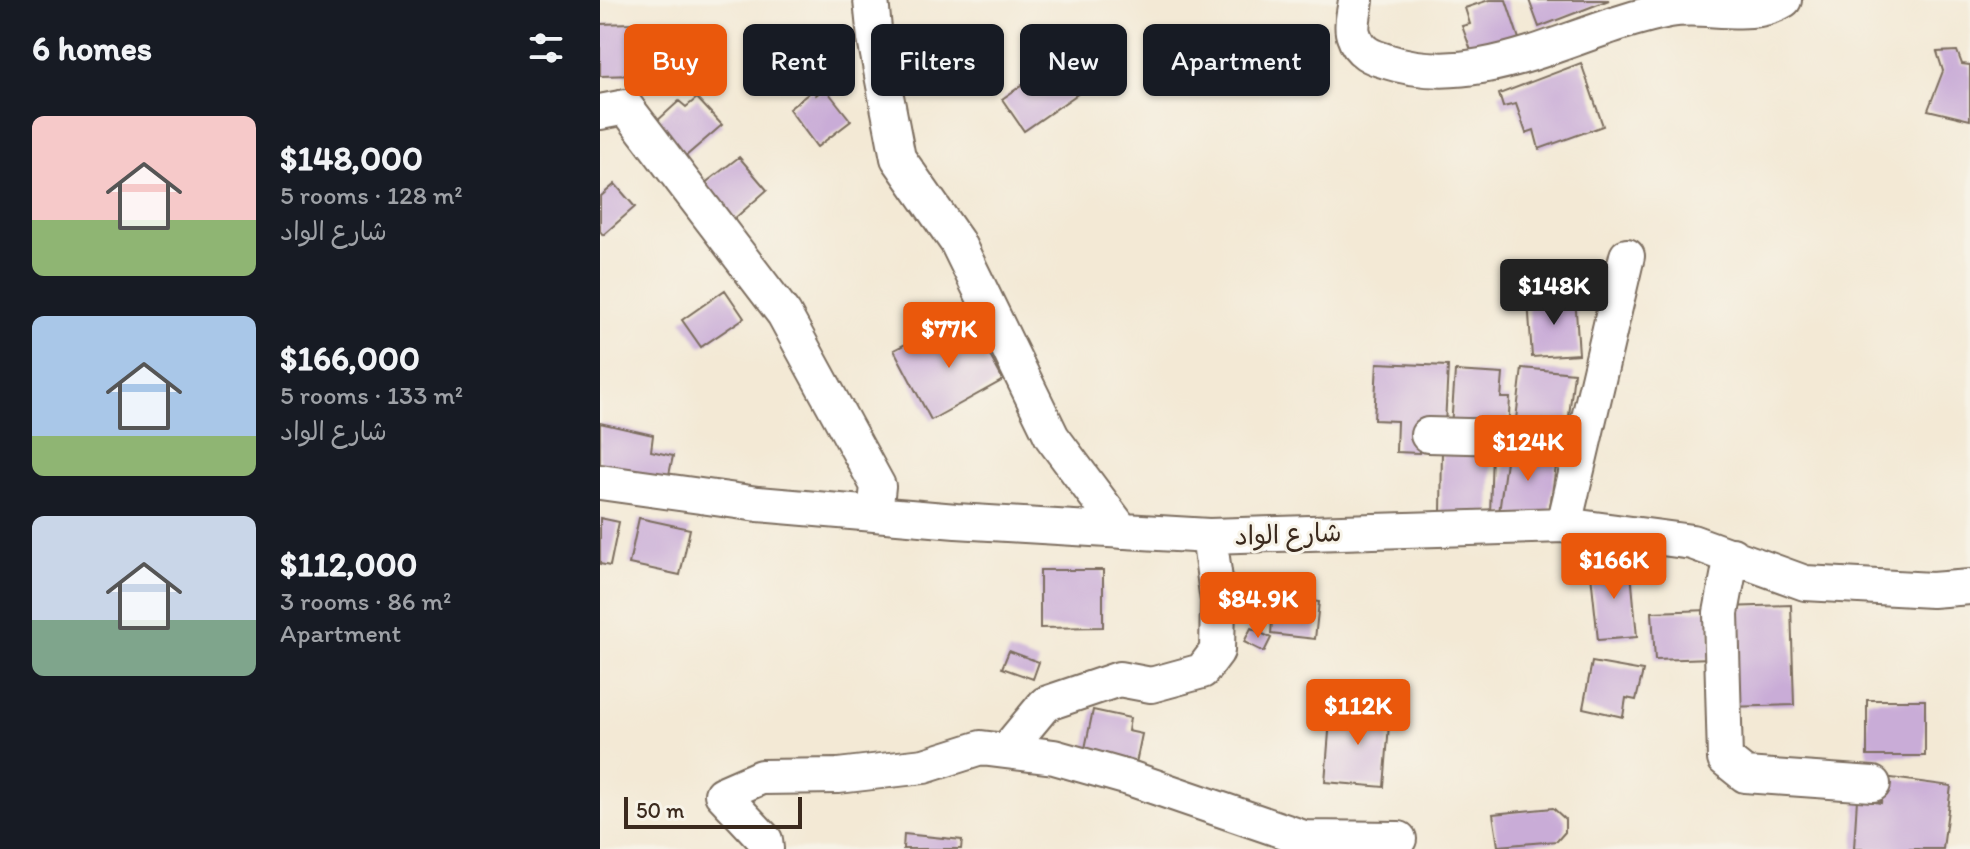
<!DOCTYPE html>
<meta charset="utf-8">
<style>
:root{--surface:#171b24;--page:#20242c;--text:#f1f3f6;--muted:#9ea1a6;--accent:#ea580c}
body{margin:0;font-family:Itim,"Playpen Sans Arabic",sans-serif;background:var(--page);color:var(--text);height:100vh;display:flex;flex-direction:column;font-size:30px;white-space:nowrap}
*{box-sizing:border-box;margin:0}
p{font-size:26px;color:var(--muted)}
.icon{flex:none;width:44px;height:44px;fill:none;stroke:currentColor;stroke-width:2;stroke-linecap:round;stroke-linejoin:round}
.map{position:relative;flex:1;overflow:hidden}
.panel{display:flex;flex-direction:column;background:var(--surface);width:600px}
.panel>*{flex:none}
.top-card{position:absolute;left:24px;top:24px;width:760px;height:72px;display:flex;gap:16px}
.scale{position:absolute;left:24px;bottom:20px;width:178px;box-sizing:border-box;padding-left:8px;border:4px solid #3b2a1e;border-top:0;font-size:22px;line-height:28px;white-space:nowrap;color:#3b2a1e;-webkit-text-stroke:6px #f7f3e8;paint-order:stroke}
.price{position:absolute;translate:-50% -68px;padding:0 18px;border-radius:8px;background:var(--accent);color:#fff;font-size:26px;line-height:52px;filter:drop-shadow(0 2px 4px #0008)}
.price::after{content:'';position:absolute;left:50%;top:48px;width:24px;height:18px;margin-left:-12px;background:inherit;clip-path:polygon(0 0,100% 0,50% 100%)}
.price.active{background:#222;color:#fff}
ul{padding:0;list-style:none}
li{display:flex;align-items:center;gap:24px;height:200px;padding:0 32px}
li span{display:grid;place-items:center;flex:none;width:224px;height:160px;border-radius:12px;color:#555}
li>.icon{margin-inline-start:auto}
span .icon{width:96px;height:96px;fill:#fffc;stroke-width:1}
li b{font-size:34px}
h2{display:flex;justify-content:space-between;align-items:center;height:96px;padding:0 32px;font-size:34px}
.tag{padding:0 28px;border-radius:12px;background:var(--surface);box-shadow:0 2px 6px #0004;font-size:28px;line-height:72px}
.tag.active{background:var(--accent);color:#fff}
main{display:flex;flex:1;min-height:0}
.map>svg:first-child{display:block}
</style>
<main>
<section class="panel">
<h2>6 homes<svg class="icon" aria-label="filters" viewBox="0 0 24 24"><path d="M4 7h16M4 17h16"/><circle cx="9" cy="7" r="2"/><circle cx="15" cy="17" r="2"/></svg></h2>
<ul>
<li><span style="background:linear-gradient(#f6c9c9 65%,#8fb573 0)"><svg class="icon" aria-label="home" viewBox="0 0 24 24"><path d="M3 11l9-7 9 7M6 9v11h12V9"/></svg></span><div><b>$148,000</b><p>5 rooms · 128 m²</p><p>شارع الواد</p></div></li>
<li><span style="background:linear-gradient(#a9c7e8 75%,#8fb573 0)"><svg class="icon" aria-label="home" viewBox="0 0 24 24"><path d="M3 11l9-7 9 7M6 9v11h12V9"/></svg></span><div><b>$166,000</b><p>5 rooms · 133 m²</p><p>شارع الواد</p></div></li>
<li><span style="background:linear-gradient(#c9d6e8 65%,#7fa58c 0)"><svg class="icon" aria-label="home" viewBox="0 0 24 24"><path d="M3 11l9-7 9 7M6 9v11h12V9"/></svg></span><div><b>$112,000</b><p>3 rooms · 86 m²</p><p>Apartment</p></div></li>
</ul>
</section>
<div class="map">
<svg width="1370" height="849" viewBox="0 0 1370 849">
<rect width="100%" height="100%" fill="#f7f3e8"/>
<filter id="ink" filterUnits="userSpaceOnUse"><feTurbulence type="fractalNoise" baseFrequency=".0125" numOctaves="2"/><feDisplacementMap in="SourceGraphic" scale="16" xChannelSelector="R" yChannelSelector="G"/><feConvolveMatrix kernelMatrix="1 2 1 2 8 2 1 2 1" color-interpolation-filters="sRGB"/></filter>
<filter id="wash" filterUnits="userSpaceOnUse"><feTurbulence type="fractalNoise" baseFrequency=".006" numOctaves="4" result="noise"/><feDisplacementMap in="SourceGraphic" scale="32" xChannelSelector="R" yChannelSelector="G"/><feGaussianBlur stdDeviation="1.8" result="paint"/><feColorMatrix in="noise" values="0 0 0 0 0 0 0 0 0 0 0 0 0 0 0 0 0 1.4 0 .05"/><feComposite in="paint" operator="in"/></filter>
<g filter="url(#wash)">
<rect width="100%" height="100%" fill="#f3e9d5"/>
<g id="blocks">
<path fill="#c9acd7" d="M889,0H906L921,45L875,61L862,26L870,24L865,8Z
M929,0H1009L939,27Z
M33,23L35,75L0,76V24Z
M1357,51L1362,64L1370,65V120L1328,110L1343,71L1337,52Z
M457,61L479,93L424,131L402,99Z
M981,63L1003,126L939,149L934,130L926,133L916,104L903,107L899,94Z
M225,88L251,121L217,147L189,109L213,90L216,95Z
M97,98L122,125L86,156L56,122L79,101L86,107Z
M139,157L167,190L133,220L104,184Z
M15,184L35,207L3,235L0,231V197Z
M125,290L144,318L101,347L82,320Z
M975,297L979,354L932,357L928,300Z
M373,324L403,380L331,420L294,350L321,336L327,349Z
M777,363L848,366L845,425L820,424L819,453L796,452L797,421L774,420Z
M922,368L974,373L967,433L915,428Z
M855,371L903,374L901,398H910L908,431L851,427Z
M0,423L53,435L51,451L73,456L67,484L0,469Z
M908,446L958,453L948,520L899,513Z
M842,449L892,451L890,515L841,513Z
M0,518L19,522L10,566L0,564Z
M39,518L90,529L80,575L29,564Z
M1030,562L1037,637L998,640L990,565Z
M440,570H503V627L440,628Z
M674,595L719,602L715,639L671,634Z
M1191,605L1194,705L1126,707L1125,607Z
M1110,610L1112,658L1055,660L1052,612Z
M651,628L671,638L664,652L644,642Z
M409,651L439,662L433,679L402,668Z
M992,662L1043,671L1036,700L1026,698L1023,717L983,708Z
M1267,700H1325V756H1267Z
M731,707L790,712L784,787L725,782Z
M493,710L530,718L528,731L542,734L534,773L482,763Z
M1284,777L1351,786L1343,849H1254L1257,799L1281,803Z
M953,808L965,819V832L957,841L898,846L893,814Z
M304,834L362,840L361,849H303Z"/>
</g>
</g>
<g filter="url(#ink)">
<use href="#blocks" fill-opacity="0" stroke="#7b6d5e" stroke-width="2"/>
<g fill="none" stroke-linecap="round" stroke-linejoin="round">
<defs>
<path id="minor" d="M271,0L275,39L298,158L357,242L452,437L522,531
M756,0C755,10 750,27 754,36C759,52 772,57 786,61C883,93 975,28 1069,10C1106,3 1149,21 1184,0
M0,112L26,107L184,314L278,486L275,514
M828,435L984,439
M0,482L158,504L356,521L609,536L964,525L1092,542L1205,583L1332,590L1370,587
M964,525L1027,256
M1132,555L1121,613L1125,759L1145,775L1273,784
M406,751L445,704L519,679L551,685L602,671L617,651L618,601L609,536
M166,849L165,840L122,794L161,777L238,776L324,766L381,748L454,757L532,779L704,838L799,839"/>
</defs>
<use href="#minor" stroke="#7b6d5e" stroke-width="38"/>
<use href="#minor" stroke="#fff" stroke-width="34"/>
</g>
</g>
<g text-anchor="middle" stroke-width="6" stroke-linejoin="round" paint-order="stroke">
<g font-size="26" fill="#3b2a1e" stroke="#f7f3e8">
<text transform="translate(688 534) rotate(-2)" y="9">شارع الواد</text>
</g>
</g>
</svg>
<div class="scale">50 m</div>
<b class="price active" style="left:954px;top:327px">$148K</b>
<b class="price" style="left:349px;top:370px">$77K</b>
<b class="price" style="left:928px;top:483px">$124K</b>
<b class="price" style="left:1014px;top:601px">$166K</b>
<b class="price" style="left:658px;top:640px">$84.9K</b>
<b class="price" style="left:758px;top:747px">$112K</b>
<div class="top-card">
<a class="tag active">Buy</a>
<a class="tag">Rent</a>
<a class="tag">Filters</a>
<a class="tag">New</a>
<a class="tag">Apartment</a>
</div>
</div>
</main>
